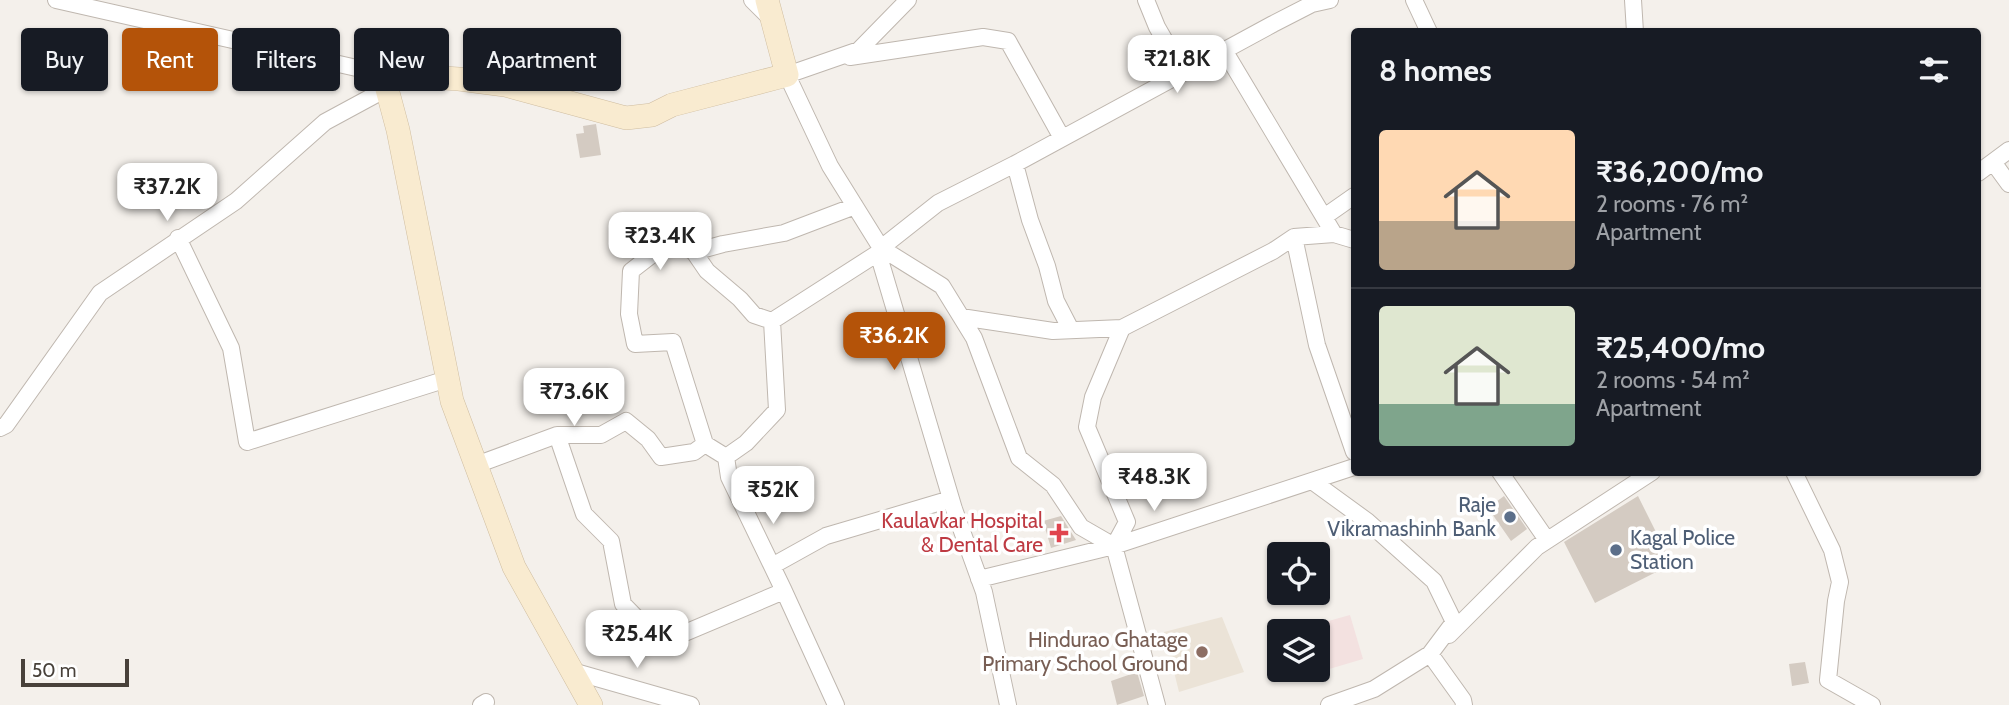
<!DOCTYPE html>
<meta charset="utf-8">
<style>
:root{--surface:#171b24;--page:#242831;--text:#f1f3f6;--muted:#9ea1a6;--line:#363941;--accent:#b45309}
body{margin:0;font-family:Cabin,sans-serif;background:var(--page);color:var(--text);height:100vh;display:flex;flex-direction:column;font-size:26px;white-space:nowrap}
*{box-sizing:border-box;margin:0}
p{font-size:23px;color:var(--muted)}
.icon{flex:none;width:38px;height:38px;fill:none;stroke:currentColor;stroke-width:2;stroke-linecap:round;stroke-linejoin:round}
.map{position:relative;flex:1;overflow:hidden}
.drawer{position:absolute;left:1351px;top:28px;width:630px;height:448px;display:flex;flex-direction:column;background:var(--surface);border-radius:7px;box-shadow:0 2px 5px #0004}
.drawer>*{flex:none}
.top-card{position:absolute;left:21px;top:28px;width:665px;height:63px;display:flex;gap:14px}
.fabs{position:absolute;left:1267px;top:542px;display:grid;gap:14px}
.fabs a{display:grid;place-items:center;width:63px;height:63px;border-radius:7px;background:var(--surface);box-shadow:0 2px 5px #0004;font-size:35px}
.scale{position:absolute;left:21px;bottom:18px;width:108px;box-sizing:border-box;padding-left:7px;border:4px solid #48413a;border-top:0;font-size:19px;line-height:24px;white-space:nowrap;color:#48413a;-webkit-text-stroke:5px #fff;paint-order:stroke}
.price{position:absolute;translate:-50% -60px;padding:0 16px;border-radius:14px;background:#fff;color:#222;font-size:23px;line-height:46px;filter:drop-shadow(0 2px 4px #0008)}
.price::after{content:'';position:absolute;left:50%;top:42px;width:21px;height:16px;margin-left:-10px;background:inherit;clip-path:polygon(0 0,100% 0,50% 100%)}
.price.current{background:var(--accent);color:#fff}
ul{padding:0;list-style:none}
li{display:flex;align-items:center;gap:21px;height:175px;padding:0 28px}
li+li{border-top:2px solid var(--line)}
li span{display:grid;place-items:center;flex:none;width:196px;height:140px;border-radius:7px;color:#555}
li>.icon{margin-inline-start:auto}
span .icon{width:84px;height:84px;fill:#fffc;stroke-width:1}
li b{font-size:30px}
h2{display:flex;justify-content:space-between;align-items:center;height:84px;padding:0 28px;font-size:30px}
.tag{padding:0 24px;border-radius:7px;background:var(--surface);box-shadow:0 2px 5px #0004;font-size:24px;line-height:63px}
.tag.current{background:var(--accent);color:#fff}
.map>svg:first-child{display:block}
</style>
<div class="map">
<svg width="2009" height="705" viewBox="0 0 2009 705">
<rect width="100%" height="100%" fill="#f4f0eb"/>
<path fill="#ebe3d7" d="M1222,617L1244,672L1179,692L1164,632Z"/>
<path fill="#f3e1e0" d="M1350,615L1363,659L1309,675L1308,670H1318V632L1296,630Z"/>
<path fill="#d4cbc2" d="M596,124L601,155L580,158L576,134L584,133L583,126Z
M1504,496L1527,529L1511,541L1488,508Z
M1638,496L1672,564L1595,603L1564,542Z
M1061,516L1076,540L1051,548L1043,521Z
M1805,662L1809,683L1792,686L1789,664Z
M1137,672L1144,696L1117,705L1111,681Z"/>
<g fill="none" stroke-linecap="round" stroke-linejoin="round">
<defs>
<path id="minor" d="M56,0L383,74
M752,0L770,18
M908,0L859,50L787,75L830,166L881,248L942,286L974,338L1019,458L1053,485L1081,527L1114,546
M1146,0L1157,27L1183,72
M1414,0L1429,32
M1633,0L1635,32
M1224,50L1334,234
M850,57L983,37L1008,41L1062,138
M1993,162L2009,184
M1015,164L1273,24L1312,4L1330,0
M1978,173L2009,150
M1324,217L1354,196
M1294,237L1334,234L1354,240
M178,238L231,348L247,442L447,379
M881,248L938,203L1015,164L1030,220L1047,266L1056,301L1071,330
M694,252L707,271L740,299L754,315L772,321
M961,317L1053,331L1122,328L1273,251L1294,237L1317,345L1354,452
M1122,328L1093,397L1087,427L1127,522L1114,546L1354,467
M0,428L6,425L100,293L236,201L325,122L386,89
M557,435H601L626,421L648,439L661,457L694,452L705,444L726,457
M705,444L673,342L635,344L629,314L631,271L653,254L681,244L694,252L723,244L784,233L855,206
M476,465L557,435L584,514L611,541L623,604L661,643L784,591L836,705
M1500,472L1547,540
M1794,472L1832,550L1840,582L1836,601L1828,680L1872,705
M1312,481L1367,521L1434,581L1454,622L1430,654L1374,689L1329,705
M772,566L826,536L951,499
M979,579L1114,546L1157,705
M784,591L729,477L726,457L746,443L777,410L772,321L878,253L954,509L984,592L1008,705
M1449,635L1537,547L1652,472
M1430,654L1463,700L1464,705
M572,671L691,705
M481,705L486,702"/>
<path id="secondary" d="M591,705L514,567L452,401L398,130L383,74L459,79L505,85L626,118L652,115L672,105L787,75L767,0"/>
</defs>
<use href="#minor" stroke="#bfb7af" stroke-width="18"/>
<use href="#secondary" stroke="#cfbda0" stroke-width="24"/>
<use href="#minor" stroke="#fff" stroke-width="16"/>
<use href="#secondary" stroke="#f9ebd0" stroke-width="23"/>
</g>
<g fill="#5c6f8a" stroke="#fff" stroke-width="2.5">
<circle cx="1510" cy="517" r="7"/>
<circle cx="1616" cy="550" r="7"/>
</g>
<path fill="#e0444e" stroke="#fff" stroke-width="2.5" d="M1055.5 522.5h7v7h7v7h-7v7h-7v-7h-7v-7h7z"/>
<circle fill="#8d6e63" stroke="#fff" stroke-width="2.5" cx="1202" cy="652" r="7"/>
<g text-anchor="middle" stroke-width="7" stroke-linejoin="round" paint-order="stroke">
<g font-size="21" fill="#4e5e75" stroke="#fff" text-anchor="end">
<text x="1496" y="512">Raje<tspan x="1496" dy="24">Vikramashinh Bank</tspan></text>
<text x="1630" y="545" text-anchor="start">Kagal Police<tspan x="1630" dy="24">Station</tspan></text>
</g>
<g font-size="21" fill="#be3a42" stroke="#fff" text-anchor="end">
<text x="1043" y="528">Kaulavkar Hospital<tspan x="1043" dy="24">&amp; Dental Care</tspan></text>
</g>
<g font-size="21" fill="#785e54" stroke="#fff" text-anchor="end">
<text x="1188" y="647">Hindurao Ghatage<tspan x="1188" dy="24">Primary School Ground</tspan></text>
</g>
</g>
</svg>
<div class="fabs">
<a><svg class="icon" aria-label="locate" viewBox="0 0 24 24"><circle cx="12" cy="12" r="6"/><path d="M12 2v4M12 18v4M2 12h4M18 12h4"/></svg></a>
<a><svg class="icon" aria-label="layers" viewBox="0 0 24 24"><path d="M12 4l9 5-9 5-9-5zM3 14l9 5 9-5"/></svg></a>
</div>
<div class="scale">50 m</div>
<b class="price" style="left:1177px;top:95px">₹21.8K</b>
<b class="price" style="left:167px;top:223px">₹37.2K</b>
<b class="price" style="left:660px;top:272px">₹23.4K</b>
<b class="price current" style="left:894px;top:372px">₹36.2K</b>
<b class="price" style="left:574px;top:428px">₹73.6K</b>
<b class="price" style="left:1154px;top:513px">₹48.3K</b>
<b class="price" style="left:773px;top:526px">₹52K</b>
<b class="price" style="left:637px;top:670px">₹25.4K</b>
<div class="top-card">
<a class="tag">Buy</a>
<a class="tag current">Rent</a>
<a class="tag">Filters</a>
<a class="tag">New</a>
<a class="tag">Apartment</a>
</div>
<section class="drawer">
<h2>8 homes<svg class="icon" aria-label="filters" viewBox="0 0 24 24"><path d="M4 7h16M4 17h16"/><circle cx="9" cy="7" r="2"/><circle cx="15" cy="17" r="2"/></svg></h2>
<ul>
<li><span style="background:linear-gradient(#ffd9b3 65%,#b9a48a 0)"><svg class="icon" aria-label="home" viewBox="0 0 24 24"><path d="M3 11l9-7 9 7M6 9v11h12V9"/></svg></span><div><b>₹36,200/mo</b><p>2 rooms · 76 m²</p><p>Apartment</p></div></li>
<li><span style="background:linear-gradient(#dfe7d0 70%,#7fa58c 0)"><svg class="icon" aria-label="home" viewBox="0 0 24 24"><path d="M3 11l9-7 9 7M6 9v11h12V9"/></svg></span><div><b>₹25,400/mo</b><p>2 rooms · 54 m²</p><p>Apartment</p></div></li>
</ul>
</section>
</div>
